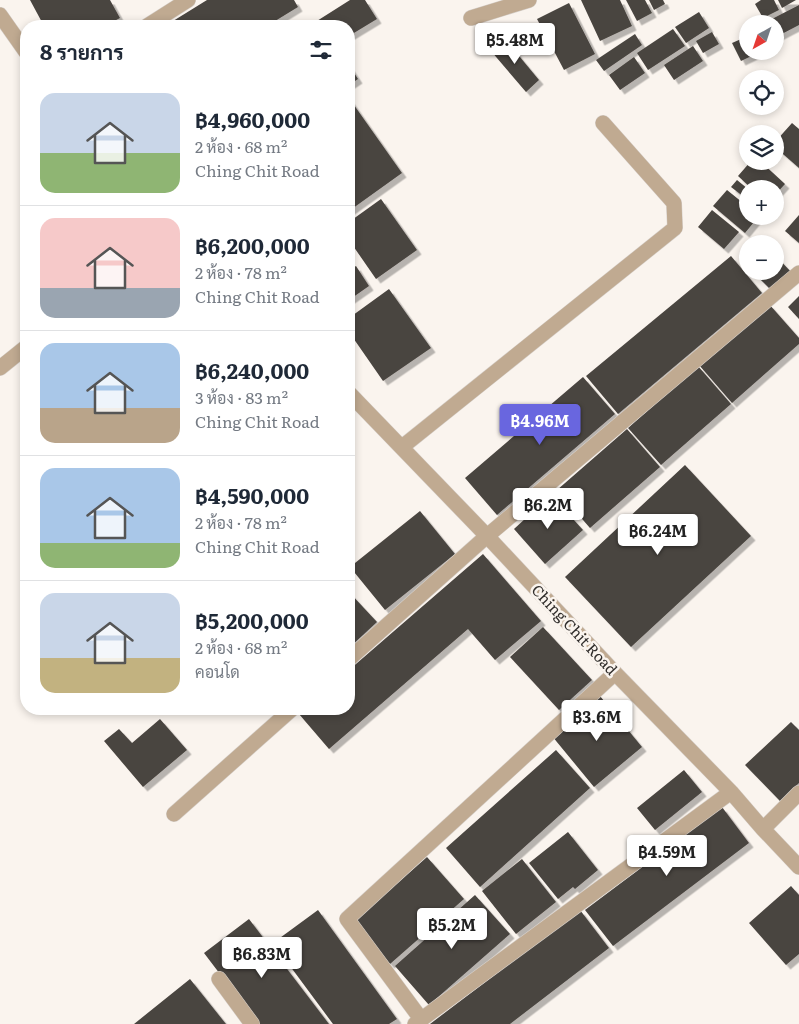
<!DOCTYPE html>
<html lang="th">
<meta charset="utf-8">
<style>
:root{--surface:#fff;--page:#f2f2f3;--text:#1f2937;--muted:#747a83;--line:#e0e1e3;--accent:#6966df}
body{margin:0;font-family:Literata,Sarabun,serif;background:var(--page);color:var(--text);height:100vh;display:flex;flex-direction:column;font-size:19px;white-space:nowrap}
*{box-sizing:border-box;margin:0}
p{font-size:16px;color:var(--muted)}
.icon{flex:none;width:28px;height:28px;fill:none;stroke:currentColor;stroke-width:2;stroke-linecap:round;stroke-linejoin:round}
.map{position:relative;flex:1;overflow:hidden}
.drawer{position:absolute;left:20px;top:20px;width:335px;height:695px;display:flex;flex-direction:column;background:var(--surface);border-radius:20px;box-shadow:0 2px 8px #0003}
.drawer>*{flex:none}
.needle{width:32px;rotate:220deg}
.buttons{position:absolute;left:739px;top:15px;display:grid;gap:10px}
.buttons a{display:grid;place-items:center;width:45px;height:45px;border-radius:50%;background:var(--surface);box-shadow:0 2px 8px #0003;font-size:25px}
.price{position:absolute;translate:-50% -42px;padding:0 11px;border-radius:5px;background:#fff;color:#222;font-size:16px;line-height:32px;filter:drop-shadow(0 1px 2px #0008)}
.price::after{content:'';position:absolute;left:50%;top:30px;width:15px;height:11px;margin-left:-8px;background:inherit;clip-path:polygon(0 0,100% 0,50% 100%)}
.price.current{background:var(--accent);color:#fff}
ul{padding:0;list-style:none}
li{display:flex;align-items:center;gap:15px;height:125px;padding:0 20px}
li+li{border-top:1px solid var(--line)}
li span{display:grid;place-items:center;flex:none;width:140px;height:100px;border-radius:15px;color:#555}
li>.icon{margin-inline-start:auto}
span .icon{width:60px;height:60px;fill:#fffc;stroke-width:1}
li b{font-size:21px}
h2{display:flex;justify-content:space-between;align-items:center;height:60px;padding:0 20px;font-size:21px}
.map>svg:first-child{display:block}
</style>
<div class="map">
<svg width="799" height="1024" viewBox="0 0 799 1024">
<defs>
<filter id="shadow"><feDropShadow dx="4.5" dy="4.5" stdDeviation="0" flood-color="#0004"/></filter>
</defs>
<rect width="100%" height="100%" fill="#faf4ee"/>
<path fill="#4a4540" filter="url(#shadow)" d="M30,0H110L120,18L105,26H44Z
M207,0H294L298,7L267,26H165Z
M350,0H365L377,19L349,36V26H309Z
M581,0H620L632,26L600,41Z
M626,0H645L652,13L637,21Z
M649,0H663L665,4L654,10Z
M761,0H774L779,10L763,18L755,4Z
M778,0H796L782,8Z
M569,3L595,54L564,70L537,19Z
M799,5V25L778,36L775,30V24H772L770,20Z
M699,12L709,28L686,43L675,27Z
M673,29L685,46L648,70L637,53Z
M712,32L719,44L703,53L696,41Z
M635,34L642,45L604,71L596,60Z
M748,36V51H762L741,61L732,43Z
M505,39L539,80L526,92L491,51Z
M693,46L703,61L674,80L664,65Z
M634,57L645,73L620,90L609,75Z
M349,65L358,79L349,85Z
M349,98L402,173L349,211Z
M792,123L799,129V168L775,147V142Z
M751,161H760L785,184L775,195V189H752L738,176Z
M737,180L748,189V200L731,187Z
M727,190L748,207V216H759L745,233L713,206Z
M381,199L417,250L376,279L349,240V222Z
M712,210L739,232L724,249L698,227Z
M799,215V243L785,231Z
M775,255L792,273L773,292L752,271H775Z
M731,256L762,293L618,414L586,376Z
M356,266L369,286L349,300V270Z
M389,289L431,348L383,381L349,332V318Z
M799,296V319L788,307Z
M769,304L799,338V344L732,403L699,365Z
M698,366L731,404L661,465L628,428Z
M583,377L615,414L497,515L465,478Z
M26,378V392L20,383Z
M627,429L660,467L590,528L557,490Z
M685,465L751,536L631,647L565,577Z
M551,495L583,530L545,564L514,529Z
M420,511L455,554L385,610L350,567Z
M483,554L541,621L495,660L468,629L329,749L299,714L304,709H349V670Z
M349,592L377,622L349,648Z
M543,627L592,680L559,710L510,657Z
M600,696L642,747L594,787L552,736Z
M160,719L187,750L143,787L104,741L119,729L132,743Z
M791,722L799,730V783L780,801L745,765Z
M556,750L590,788L480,887L446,848Z
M684,770L702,792L655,830L637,808Z
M722,807L749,843L613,946L585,910Z
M568,832L598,870L575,889L573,887L558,899L529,863Z
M427,857L464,899L390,964L353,922Z
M522,859L556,902L516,934L482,891Z
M791,886L799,895V954L786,965L749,923Z
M475,895L510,934L429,1005L395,966Z
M318,910L397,1019L389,1024H333L273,943Z
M580,910L609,948L510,1024H430Z
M249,919L329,1024H258L204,953Z
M190,979L226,1024H134Z"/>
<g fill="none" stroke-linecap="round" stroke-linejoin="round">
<defs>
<path id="minor" d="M0,15L26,52
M471,18L529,0
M147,26L188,0
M0,368L26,347
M349,393L487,536L615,673L731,792L763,829L799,867
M402,447L675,228L674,203L603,123
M349,659L487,536L799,273
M174,814L292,709
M763,829L799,793
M219,979L252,1024
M421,1019L347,919L615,673
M415,1024L731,792"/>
</defs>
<use href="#minor" stroke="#d6d0cb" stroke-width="16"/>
<use href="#minor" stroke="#c0aa91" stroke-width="15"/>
</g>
<g text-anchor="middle" stroke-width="5" stroke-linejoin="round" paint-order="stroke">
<g font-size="15" fill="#312e2c" stroke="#faf4ee">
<text transform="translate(574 630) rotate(47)" y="5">Ching Chit Road</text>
</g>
</g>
</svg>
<div class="buttons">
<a><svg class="needle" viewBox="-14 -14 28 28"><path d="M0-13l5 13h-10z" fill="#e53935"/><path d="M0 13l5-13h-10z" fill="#747a83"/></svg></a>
<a><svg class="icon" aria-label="locate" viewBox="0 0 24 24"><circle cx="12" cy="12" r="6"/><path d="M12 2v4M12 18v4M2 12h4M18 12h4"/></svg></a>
<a><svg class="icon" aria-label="layers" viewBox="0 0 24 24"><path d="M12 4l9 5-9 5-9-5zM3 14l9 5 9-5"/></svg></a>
<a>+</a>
<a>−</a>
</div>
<b class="price" style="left:515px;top:65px">฿5.48M</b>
<b class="price current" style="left:540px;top:446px">฿4.96M</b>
<b class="price" style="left:548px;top:530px">฿6.2M</b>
<b class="price" style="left:658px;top:556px">฿6.24M</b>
<b class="price" style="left:597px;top:742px">฿3.6M</b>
<b class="price" style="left:667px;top:877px">฿4.59M</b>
<b class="price" style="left:452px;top:950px">฿5.2M</b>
<b class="price" style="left:262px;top:979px">฿6.83M</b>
<section class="drawer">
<h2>8 รายการ<svg class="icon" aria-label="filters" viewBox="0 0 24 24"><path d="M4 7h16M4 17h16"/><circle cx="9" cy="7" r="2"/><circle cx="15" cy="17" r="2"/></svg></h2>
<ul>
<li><span style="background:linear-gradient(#c9d6e8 60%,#8fb573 0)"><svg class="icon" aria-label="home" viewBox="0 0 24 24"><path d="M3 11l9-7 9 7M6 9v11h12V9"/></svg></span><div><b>฿4,960,000</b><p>2 ห้อง · 68 m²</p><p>Ching Chit Road</p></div></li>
<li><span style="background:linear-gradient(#f6c9c9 70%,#9aa5b1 0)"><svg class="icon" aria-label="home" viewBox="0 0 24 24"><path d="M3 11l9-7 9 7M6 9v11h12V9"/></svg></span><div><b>฿6,200,000</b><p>2 ห้อง · 78 m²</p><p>Ching Chit Road</p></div></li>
<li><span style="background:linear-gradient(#a9c7e8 65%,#b9a48a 0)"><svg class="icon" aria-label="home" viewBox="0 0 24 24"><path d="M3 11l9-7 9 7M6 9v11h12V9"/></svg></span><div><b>฿6,240,000</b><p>3 ห้อง · 83 m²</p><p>Ching Chit Road</p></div></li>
<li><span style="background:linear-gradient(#a9c7e8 75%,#8fb573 0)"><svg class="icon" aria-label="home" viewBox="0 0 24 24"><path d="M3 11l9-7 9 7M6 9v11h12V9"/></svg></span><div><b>฿4,590,000</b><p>2 ห้อง · 78 m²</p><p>Ching Chit Road</p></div></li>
<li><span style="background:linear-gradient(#c9d6e8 65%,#c2b280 0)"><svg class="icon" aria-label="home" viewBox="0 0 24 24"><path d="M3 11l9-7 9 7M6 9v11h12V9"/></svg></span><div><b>฿5,200,000</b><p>2 ห้อง · 68 m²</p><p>คอนโด</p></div></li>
</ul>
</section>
</div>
